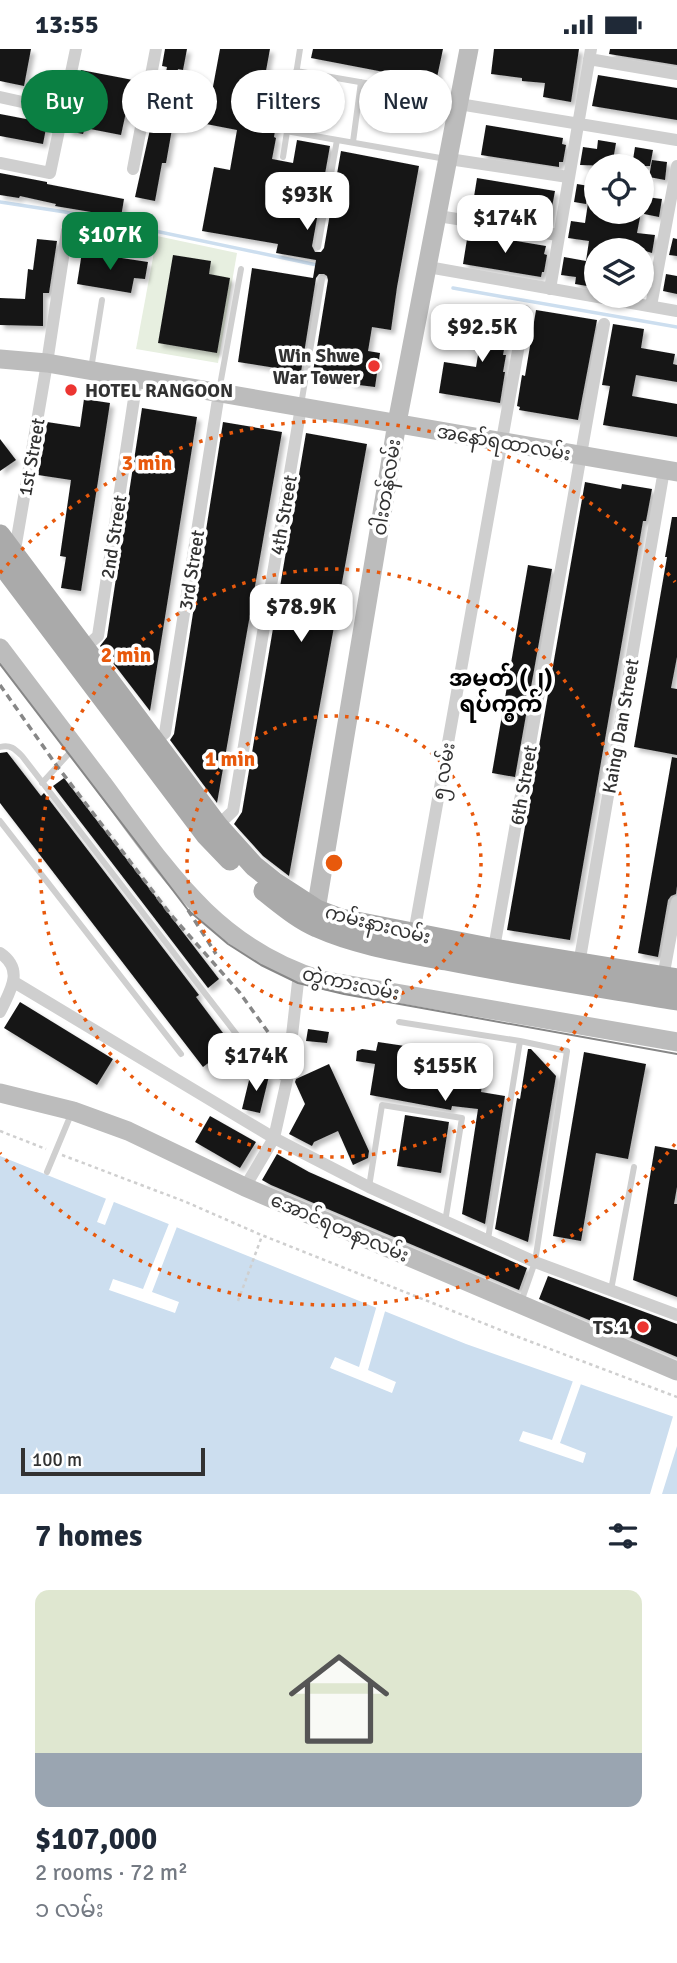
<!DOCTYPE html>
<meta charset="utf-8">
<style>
:root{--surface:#fff;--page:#f6f6f7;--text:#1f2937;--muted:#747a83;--accent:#0b8043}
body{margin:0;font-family:Signika,"Noto Sans Myanmar",sans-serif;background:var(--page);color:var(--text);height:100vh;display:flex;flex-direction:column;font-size:26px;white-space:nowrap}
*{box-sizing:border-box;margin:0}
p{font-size:23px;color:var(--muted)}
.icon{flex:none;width:38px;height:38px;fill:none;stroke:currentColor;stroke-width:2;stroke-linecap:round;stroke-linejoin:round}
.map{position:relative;height:1445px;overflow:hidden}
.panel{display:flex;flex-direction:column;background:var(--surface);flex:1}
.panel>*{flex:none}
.hud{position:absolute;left:21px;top:21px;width:635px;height:63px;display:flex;gap:14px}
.controls{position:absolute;left:584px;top:105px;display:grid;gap:14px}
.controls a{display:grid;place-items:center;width:70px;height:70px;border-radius:50%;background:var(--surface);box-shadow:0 2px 5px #0004;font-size:35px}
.scale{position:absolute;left:21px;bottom:18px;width:184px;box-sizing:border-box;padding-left:7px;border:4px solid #323232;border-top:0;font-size:19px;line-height:24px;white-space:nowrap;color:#323232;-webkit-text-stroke:5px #fff;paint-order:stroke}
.price{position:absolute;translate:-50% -60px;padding:0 16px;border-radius:14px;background:#fff;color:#222;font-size:23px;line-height:46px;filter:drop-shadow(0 2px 4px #0008)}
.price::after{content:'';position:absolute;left:50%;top:42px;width:21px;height:16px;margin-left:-10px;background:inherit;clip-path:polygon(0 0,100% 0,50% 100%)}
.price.selected{background:var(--accent);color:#fff}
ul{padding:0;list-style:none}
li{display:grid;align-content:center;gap:14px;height:371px;padding:0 35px}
li span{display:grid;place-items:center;height:217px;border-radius:14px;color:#555}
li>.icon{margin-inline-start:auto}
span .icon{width:126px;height:126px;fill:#fffc;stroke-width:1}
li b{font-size:30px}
h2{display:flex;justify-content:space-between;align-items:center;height:84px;padding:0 35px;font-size:30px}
.chip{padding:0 24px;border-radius:32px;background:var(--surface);box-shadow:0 2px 5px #0004;font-size:24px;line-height:63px}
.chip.selected{background:var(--accent);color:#fff}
.status{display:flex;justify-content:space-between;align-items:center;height:49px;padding:0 35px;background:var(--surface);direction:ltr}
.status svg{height:19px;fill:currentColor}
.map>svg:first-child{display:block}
</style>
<div class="status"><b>13:55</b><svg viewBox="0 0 49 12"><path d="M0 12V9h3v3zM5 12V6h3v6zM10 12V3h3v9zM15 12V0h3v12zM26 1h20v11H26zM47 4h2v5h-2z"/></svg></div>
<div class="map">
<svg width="677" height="1445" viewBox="0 0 677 1445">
<defs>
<filter id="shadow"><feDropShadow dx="4" dy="4" stdDeviation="2" flood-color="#0004"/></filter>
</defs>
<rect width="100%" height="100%" fill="#fff"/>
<path fill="#e7efe0" d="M157,187L237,204L218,314L136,300Z"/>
<path fill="#ccdeef" d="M0,1107L466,1295L677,1369V1445H0Z"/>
<path fill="#fff" d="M107,1147L115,1150L105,1176L97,1173Z
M170,1172L178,1175L152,1243L179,1253L175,1264L109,1241L113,1230L143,1240Z
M377,1256L386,1259L368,1321L396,1333L392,1344L330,1319L335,1308L359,1318Z
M574,1329L582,1332L560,1394L586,1404L583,1414L519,1392L523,1382L552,1391Z
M674,1364L677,1365V1397L662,1445H650Z"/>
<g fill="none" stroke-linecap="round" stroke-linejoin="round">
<path stroke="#ccdeef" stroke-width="3.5" d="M0,153L65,163L317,216
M453,239L677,278"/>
</g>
<path fill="#191919" filter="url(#shadow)" d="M0,0H31L24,37L0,32Z
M165,0H187L183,21L178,20L176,31L165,28L167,18L162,17Z
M220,0H270L260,54L279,57L274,88L276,89L272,110L293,114L297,91L330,97L312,197L315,203H321L324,199L341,102L419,117L397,238L391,281L372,278L368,302L380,304L375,338L351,335L345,326L337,333L312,329L328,231L327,227L324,225H319L316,229L301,323L238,313L252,219L313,229L316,211L276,204L278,195L202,182L214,118L230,121L237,81L206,75Z
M313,0H443L436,33L311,9Z
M494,0H579L571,53L543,48L545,34L522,32V29L491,25Z
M610,0H677V16L609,5Z
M81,21L133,31L121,86L85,79L83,85L68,82Z
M598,26L677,39V71L592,57Z
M0,65L47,74L43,95L0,87Z
M151,76L172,80L166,114H162L155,152L135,148Z
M486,76L563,89L562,95L566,96L563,113H559V118L481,106Z
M598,91L616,94L612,117L580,116L583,98L597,100Z
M635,98L653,101L650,117H632Z
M652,111L667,113L665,131L649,128Z
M0,124L47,133V135L124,150L121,168L55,157L56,155L20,147L19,149L0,146Z
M477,129L555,142L549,174L472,160Z
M591,134H597V163H641L637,184L655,186L652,204L642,201H597V223L593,238L575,235L576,228L561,226L564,208L586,212L589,192L568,189L571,172L585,174Z
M577,135L589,137L586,155L574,153Z
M646,148L662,150L659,168L644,165Z
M468,184L546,197L544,205L547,206L544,223H542L541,228L463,215Z
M673,189L677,190V207L669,206Z
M37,190L57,192L49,244H43V277L0,276V249L25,250L28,220L33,221Z
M82,203L148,213L145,230L134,229L131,244L77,235Z
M173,206L211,212L209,225L230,229L217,304L158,294Z
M666,225L677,227V245L663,242Z
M486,258L511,263L503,306H506L503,323H505L500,354L439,344L444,313L476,318Z
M536,261L597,271L578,371L519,361L520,358L517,357L522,326L525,327Z
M613,275L644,280L641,299L675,305L673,315L677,316V333L636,326L632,347L677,355V388L603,376L610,337L602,336Z
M84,350L110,354L81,542L61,539L66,508L60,507L71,431L38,426L47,373L80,378Z
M142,359L197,368L150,662L100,597L107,588Z
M223,373L282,383L217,754L170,691L174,685Z
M306,384L367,395L289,827L263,807L234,775L242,763Z
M0,390L16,411L0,422Z
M585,433L621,440L622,435L652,440L646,472H643L639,495L570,891L507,881Z
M672,468H677V608L671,639L677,640V706L634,698L667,508H665Z
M528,516L552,520L515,728L492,724Z
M7,703L41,747L44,744L199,946L196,948L232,996L203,1018L0,754V704Z
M672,708L677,709V837L676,845L671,847L668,851L658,908L638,904Z
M64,729L219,930L208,939L53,737Z
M20,953L113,1010L97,1036L4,979Z
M308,980L329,983L327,994L306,992Z
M378,993L486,1009L481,1043L505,1047L485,1175L462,1165L478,1060L452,1057L451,1061L370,1046L375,1015L356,1012L357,1002L362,1000L376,1002Z
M528,1000H531L556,1027L528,1193L495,1180L517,1049L520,1050Z
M584,1003L646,1015L628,1110L596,1104L581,1192L553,1187Z
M329,1015L369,1102L368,1109L353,1116L338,1082L314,1093L312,1097L289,1085L305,1055L295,1033L296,1030Z
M251,1023L269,1027L260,1064L242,1060Z
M405,1066L449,1073L441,1124L397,1117Z
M210,1067L256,1093L240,1119L195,1093Z
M655,1097L677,1101V1138L674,1155H677V1248L633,1231Z
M277,1105L309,1123L527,1219L519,1241L271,1136L262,1131Z
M548,1227L677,1275V1308L539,1250Z"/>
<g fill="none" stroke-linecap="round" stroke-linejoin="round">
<path stroke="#cfcfcf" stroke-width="2.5" stroke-dasharray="3.5 3.5" stroke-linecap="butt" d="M0,1082L46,1100
M62,1106L186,1153L259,1185L513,1286L677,1348
M238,1252L262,1187"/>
<path stroke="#cfcfcf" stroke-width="6" d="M296,22L406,41
M286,82L446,110
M353,93L361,33
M283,108L300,0
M318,198L337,91
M91,320L102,251
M219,342L241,220
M301,356L322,230
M0,698C10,695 15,700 22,707L244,995L253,1009L286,1031
M42,734L74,699
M0,772L181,1005
M399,973L520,992L567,1002L535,1213L521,1253
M47,1123L72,1063
M369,1138L382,1056L462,1069L445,1173
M488,1190L520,992
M611,1241L634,1118"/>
<path stroke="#cfcfcf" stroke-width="12" d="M589,10L677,25
M0,48L63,62
M459,55L677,91
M449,110L568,128
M0,114L50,124L76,0
M133,120L156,0
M438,167L558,186
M428,218L677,262
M550,240L591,0
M651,257L677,117
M8,503L16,495L47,314L67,182
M81,602L98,587L137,330
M151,696L165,684L219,344
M215,779L233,762L301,358
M413,890L525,262
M0,904C25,921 10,942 0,963
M493,905L604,275
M578,921L664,421
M14,933L274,1089L369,1138L535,1213L677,1266
M662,934L677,853
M245,1138L274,1089L287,1031L299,924"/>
<path stroke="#bcbcbc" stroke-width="19" d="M0,310L47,314L677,423
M0,599C35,645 69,690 103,735C165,819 215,899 321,931L677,993
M314,873L397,374L469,0
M0,1044L73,1062L128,1082L245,1138L677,1322"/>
<path stroke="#aaa" stroke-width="21" d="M0,486L218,777L254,817L274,833L317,861L341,870L494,900L677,930
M0,513L206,786L230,811
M264,842C281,855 298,870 317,878C357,896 403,903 446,911C522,926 600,938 677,951"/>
<path stroke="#878787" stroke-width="2" d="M0,615L188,861L228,895L261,916L298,934L344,945L677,1005"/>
<path stroke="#878787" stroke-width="3.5" stroke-dasharray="7 5" stroke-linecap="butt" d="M0,636L57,717L171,866L240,944L268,983
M188,861L216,905"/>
</g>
<g fill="none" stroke="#e8590c" stroke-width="3.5" stroke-dasharray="3.5 7">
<circle cx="334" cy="814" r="147"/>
<circle cx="334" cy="814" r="294"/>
<path d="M675 1095A442 442 0 0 1 0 1104M0 524A442 442 0 0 1 675 533"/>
</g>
<g fill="#ec3531" stroke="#fff" stroke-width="2.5">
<circle cx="374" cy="317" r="7"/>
<circle cx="71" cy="341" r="7"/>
<circle cx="643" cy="1278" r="7"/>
</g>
<g text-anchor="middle" stroke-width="7" stroke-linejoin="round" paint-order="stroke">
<g font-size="19" font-weight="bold" fill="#323232" stroke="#fff" text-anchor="end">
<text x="360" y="313">Win Shwe<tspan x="360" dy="22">War Tower</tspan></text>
<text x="85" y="348" text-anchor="start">HOTEL RANGOON</text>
<text x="629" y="1285">TS.1</text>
</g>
<g font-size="19" fill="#323232" stroke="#fff">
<text transform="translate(504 393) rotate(10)" y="7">အနော်ရထာလမ်း</text>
<text transform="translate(31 408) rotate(-80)" y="7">1st Street</text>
<text transform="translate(386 438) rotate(-81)" y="7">ဝါးတန်လမ်း</text>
<text transform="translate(283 466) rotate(-80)" y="7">4th Street</text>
<text transform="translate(113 488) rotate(-81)" y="7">2nd Street</text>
<text transform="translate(191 521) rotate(-81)" y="7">3rd Street</text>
<text transform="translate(620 677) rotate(-80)" y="7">Kaing Dan Street</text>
<text transform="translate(443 722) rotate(-80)" y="7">၅ လမ်း</text>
<text transform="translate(523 736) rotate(-80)" y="7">6th Street</text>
<text transform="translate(378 875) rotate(14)" y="7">ကမ်းနားလမ်း</text>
<text transform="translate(351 934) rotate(12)" y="7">တွဲကားလမ်း</text>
<text transform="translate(340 1178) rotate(23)" y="7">အောင်ရတနာလမ်း</text>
</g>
<g font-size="23" font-weight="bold" fill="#000" stroke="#fff">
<text x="501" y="637">အမှတ် (၂)<tspan x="501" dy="26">ရပ်ကွက်</tspan></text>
</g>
</g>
<circle cx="334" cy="814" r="10" fill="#e8590c" stroke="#fff" stroke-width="3.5"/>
<g font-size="21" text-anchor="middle" font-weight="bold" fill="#e8590c" stroke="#fff" stroke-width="7" stroke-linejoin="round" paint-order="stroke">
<text x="147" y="421">3 min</text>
<text x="126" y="613">2 min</text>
<text x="230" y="717">1 min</text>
</g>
</svg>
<div class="controls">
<a><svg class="icon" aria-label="locate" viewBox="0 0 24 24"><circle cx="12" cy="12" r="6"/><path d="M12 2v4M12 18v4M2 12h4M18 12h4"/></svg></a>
<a><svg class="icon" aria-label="layers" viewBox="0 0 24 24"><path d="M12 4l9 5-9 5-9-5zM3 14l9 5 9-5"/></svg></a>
</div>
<div class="scale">100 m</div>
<b class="price" style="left:307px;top:183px">$93K</b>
<b class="price" style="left:505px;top:206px">$174K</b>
<b class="price selected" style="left:110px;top:223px">$107K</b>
<b class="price" style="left:482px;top:315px">$92.5K</b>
<b class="price" style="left:301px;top:595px">$78.9K</b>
<b class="price" style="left:256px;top:1044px">$174K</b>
<b class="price" style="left:445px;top:1054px">$155K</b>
<div class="hud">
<a class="chip selected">Buy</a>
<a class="chip">Rent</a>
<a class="chip">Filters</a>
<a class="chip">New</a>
</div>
</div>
<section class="panel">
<h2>7 homes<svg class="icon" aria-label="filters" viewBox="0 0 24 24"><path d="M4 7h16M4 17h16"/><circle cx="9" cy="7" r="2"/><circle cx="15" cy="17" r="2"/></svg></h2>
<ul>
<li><span style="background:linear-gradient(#dfe7d0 75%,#9aa5b1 0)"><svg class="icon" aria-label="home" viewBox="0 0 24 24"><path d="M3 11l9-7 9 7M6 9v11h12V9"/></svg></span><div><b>$107,000</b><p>2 rooms · 72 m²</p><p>၁ လမ်း</p></div></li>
</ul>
</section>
